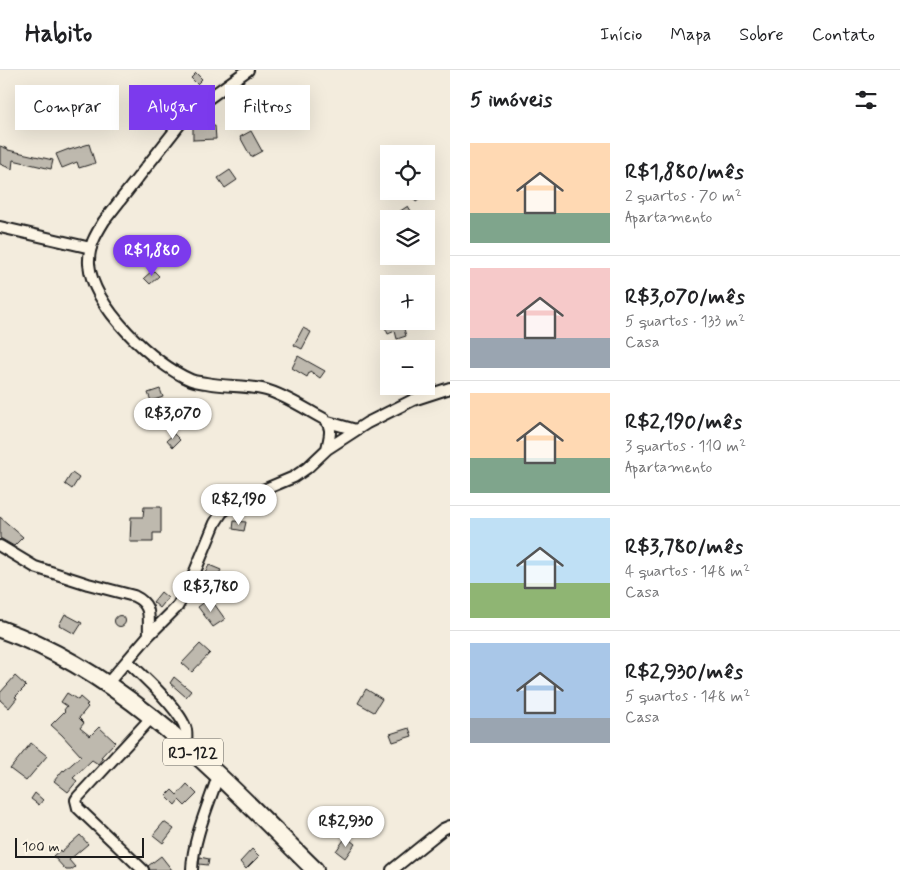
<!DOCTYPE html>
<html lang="pt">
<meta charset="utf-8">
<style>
:root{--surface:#fff;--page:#f2f2f2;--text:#202124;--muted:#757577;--line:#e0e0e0;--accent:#7c3aed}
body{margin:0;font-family:Mynerve,sans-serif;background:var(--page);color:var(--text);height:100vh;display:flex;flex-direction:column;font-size:19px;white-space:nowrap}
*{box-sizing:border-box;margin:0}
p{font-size:16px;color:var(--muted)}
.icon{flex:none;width:28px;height:28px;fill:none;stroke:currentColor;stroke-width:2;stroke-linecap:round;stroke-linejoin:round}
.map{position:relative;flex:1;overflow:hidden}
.side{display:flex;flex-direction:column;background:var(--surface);width:450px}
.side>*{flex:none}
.banner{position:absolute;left:15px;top:15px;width:360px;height:45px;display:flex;gap:10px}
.tools{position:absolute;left:380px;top:75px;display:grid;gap:10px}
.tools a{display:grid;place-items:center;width:55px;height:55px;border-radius:0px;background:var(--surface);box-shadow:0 5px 20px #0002;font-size:25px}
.scale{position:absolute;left:15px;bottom:12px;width:129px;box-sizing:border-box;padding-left:5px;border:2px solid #1c1c1c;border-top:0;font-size:14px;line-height:18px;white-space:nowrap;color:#1c1c1c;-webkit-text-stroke:4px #fcf5e5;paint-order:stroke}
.price{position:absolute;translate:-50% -42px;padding:0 11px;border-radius:18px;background:#fff;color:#222;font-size:16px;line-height:32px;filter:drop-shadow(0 1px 2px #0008)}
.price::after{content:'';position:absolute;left:50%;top:30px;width:15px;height:11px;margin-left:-8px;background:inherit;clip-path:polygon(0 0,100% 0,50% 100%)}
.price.active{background:var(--accent);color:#fff}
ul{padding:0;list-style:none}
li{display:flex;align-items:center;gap:15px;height:125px;padding:0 20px}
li+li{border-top:1px solid var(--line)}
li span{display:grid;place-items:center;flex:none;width:140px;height:100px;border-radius:0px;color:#555}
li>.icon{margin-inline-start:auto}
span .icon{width:60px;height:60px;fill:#fffc;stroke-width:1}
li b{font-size:21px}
h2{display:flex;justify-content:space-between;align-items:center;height:60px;padding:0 20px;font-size:21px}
.pill{padding:0 18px;border-radius:0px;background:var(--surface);box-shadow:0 5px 20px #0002;font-size:18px;line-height:45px}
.pill.active{background:var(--accent);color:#fff}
header{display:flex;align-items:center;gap:30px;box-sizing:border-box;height:70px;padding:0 25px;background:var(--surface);border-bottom:1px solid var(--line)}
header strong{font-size:24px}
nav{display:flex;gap:28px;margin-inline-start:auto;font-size:18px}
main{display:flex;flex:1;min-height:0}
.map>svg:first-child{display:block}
</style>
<header>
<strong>Habito</strong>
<nav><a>Início</a><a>Mapa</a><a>Sobre</a><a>Contato</a></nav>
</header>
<main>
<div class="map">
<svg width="450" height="800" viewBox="0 0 450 800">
<rect width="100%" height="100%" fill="#f3ecdd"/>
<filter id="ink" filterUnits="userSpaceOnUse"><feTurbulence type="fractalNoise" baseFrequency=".02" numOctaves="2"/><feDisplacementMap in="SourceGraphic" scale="10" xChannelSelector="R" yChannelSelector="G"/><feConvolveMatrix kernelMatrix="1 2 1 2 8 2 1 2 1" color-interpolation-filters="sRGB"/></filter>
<g filter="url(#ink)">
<path fill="#beb9ae" stroke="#1c1c1c" d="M196,3L202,9L197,14L191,8Z
M215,56L216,69L193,70V57Z
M251,61L262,81L251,87L240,67Z
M89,74L95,93L79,98L77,92L62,98L56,84L69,79V80Z
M0,76L8,79V80L53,90L51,99L13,90L12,99L0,94Z
M230,100L237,110L225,118L218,108Z
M409,121H431L416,132Z
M408,136L416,149H388Z
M153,200L159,206L150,214L144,208Z
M392,251H401L404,259L406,266L397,269L395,261L388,264L384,255Z
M303,258L311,262L302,279L294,275Z
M298,286L325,301L320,308L310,301L307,307L292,298Z
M160,319L163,327L151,331L148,323Z
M174,364L180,370L173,377L167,370Z
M72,403L79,408L72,419L65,414Z
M144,437H161V463H153V472H130L131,447H143Z
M0,447L23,467L14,476L0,468Z
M234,451L246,452L244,461L233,459Z
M209,495L221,500L206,529L195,523Z
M161,522L168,528L160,538L153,532Z
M210,528L225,549L213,557L198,537Z
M65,544L82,553L75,564L59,555Z
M114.5 551a5.5 5.5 0 1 1 11 0a5.5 5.5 0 1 1-11 0Z
M200,574L210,583L192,602L182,593Z
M15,606L26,616L15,627L17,628L9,638L0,630V623Z
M174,607L191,621L186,627L170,613Z
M366,619L382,629L374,642L358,633Z
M67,623L78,630L80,627L88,634L86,635L88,637L79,648L84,653L80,658L90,666L99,657L115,672L101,687L103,688L98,694L92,690L73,708L77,711L68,722L54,711L63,700L64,701L81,686L62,665L51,655L65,641L64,640L67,636L61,632Z
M409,658L412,666L393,672L390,664Z
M31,673L47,686L26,711L10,699Z
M187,714L197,724L185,736L179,730L175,735L166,726L172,720L177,725Z
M35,723L43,730L39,735L31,729Z
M164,752L174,759L163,773L153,765Z
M80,765L88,774L69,790L75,797L71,800H66L53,786L60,780L61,782Z
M346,767L355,774L345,788L336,781Z
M252,779L259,786L246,799L240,792Z
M161,786L172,800H150L148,796Z
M200,787L209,789L208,795L199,794Z"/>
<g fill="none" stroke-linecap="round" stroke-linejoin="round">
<defs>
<path id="minor" d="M248,0L198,36L180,54L104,151C96,164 88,177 89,194C93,237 153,294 191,310C196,312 201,312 206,313C225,317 248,315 266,320C285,325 307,340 324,349C334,357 329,368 327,379
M0,157L91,178
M328,352L356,360
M0,476L35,497L88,514L134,526C153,535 148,547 149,565
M127,591C142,605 182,641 186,660C187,665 186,671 186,676
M107,614L149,565L177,537L189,516L215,453L222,442L237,431L294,407L307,398L327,379L367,353L413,330L450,318
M143,800L78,738L76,730L78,727L152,647
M192,800C193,769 208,736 218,706
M392,800L443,759L450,756"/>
<path id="primary" d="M0,559C127,604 221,708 315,800"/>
</defs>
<use href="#minor" stroke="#1c1c1c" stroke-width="14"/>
<use href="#primary" stroke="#1c1c1c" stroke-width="20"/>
<use href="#minor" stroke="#fcf5e5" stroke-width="10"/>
<use href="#primary" stroke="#fcf5e5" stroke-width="16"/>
</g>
</g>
<g text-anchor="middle" stroke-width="4" stroke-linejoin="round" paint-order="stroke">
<rect fill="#fcf5e5" stroke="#5f5d58" stroke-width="1" x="163" y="668.5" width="60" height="27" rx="4"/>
<g font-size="16" font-weight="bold" fill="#1c1c1c">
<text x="193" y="688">RJ-122</text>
</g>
</g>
</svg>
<div class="tools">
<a><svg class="icon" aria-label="locate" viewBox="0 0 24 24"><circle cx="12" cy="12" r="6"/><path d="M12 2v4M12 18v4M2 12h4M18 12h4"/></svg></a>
<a><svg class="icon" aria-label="layers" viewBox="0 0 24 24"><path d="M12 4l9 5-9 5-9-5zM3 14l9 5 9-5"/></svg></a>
<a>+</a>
<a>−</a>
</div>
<div class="scale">100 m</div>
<b class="price active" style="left:152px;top:207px">R$1,880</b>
<b class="price" style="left:173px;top:370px">R$3,070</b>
<b class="price" style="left:239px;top:456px">R$2,190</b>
<b class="price" style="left:211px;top:543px">R$3,780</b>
<b class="price" style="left:346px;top:778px">R$2,930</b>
<div class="banner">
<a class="pill">Comprar</a>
<a class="pill active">Alugar</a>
<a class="pill">Filtros</a>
</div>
</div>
<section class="side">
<h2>5 imóveis<svg class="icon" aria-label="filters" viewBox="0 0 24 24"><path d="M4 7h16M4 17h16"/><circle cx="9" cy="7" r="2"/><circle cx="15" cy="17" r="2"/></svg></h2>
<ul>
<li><span style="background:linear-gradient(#ffd9b3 70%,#7fa58c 0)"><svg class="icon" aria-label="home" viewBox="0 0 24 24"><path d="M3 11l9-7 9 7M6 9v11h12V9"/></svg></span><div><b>R$1,880/mês</b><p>2 quartos · 70 m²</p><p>Apartamento</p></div></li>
<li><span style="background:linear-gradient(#f6c9c9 70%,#9aa5b1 0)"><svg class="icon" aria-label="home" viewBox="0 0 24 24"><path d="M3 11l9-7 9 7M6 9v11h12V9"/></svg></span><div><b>R$3,070/mês</b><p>5 quartos · 133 m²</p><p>Casa</p></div></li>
<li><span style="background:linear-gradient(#ffd9b3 65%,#7fa58c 0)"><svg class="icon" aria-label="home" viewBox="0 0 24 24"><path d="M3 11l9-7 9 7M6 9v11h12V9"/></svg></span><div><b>R$2,190/mês</b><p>3 quartos · 110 m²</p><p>Apartamento</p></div></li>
<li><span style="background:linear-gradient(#bfe0f5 65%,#8fb573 0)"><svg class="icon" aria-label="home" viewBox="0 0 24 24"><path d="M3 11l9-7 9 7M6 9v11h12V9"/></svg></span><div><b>R$3,780/mês</b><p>4 quartos · 148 m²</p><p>Casa</p></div></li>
<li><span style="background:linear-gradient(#a9c7e8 75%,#9aa5b1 0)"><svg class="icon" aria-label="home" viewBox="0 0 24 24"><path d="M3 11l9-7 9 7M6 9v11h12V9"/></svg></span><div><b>R$2,930/mês</b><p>5 quartos · 148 m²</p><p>Casa</p></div></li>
</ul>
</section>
</main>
